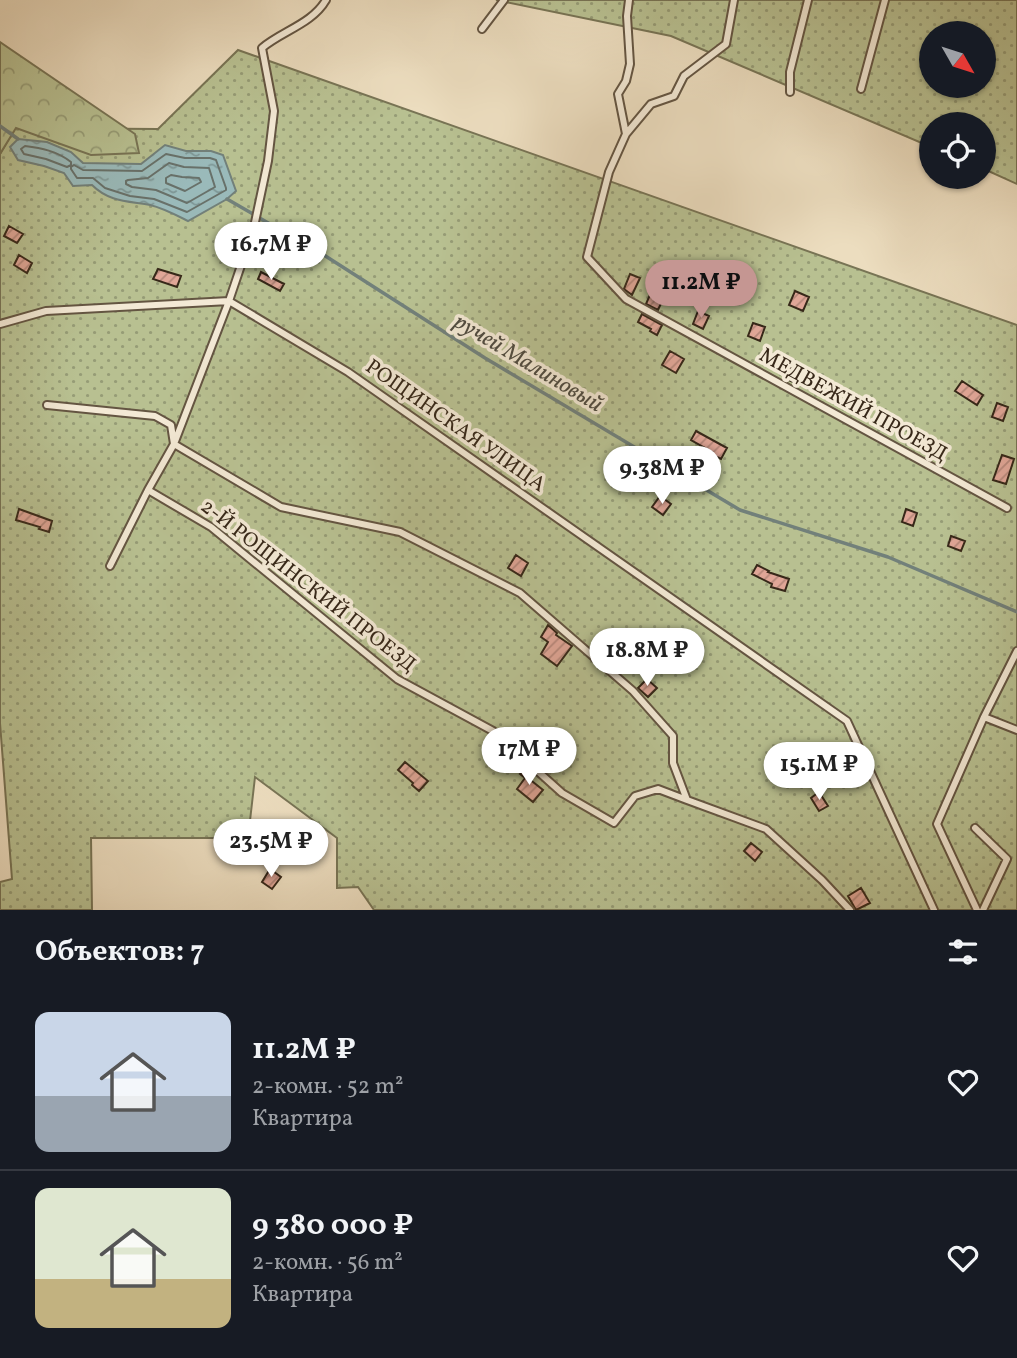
<!DOCTYPE html>
<html lang="ru">
<meta charset="utf-8">
<style>
:root{--surface:#171b24;--page:#242831;--text:#f1f3f6;--muted:#9ea1a6;--line:#363941;--accent:#c59692}
body{margin:0;font-family:Vollkorn,serif;background:var(--page);color:var(--text);height:100vh;display:flex;flex-direction:column;font-size:26px;white-space:nowrap}
*{box-sizing:border-box;margin:0}
p{font-size:23px;color:var(--muted)}
.icon{flex:none;width:38px;height:38px;fill:none;stroke:currentColor;stroke-width:2;stroke-linecap:round;stroke-linejoin:round}
.map{position:relative;height:910px;overflow:hidden}
.sheet{display:flex;flex-direction:column;background:var(--surface);flex:1}
.sheet>*{flex:none}
.needle{width:46px;rotate:129deg}
.controls{position:absolute;left:919px;top:21px;display:grid;gap:14px}
.controls a{display:grid;place-items:center;width:77px;height:77px;border-radius:50%;background:var(--surface);box-shadow:0 2px 5px #0004;font-size:35px}
.price{position:absolute;translate:-50% -60px;padding:0 16px;border-radius:24px;background:#fff;color:#222;font-size:23px;line-height:46px;filter:drop-shadow(0 2px 4px #0008)}
.price::after{content:'';position:absolute;left:50%;top:42px;width:21px;height:16px;margin-left:-10px;background:inherit;clip-path:polygon(0 0,100% 0,50% 100%)}
.price.current{background:var(--accent);color:#111}
ul{padding:0;list-style:none}
li{display:flex;align-items:center;gap:21px;height:175px;padding:0 35px}
li+li{border-top:2px solid var(--line)}
li span{display:grid;place-items:center;flex:none;width:196px;height:140px;border-radius:14px;color:#555}
li>.icon{margin-inline-start:auto}
span .icon{width:84px;height:84px;fill:#fffc;stroke-width:1}
li b{font-size:30px}
h2{display:flex;justify-content:space-between;align-items:center;height:84px;padding:0 35px;font-size:30px}
.map>svg:first-child{display:block}
</style>
<div class="map">
<svg width="1017" height="910" viewBox="0 0 1017 910">
<defs>
<pattern id="grass-dots" width="8" height="8" patternUnits="userSpaceOnUse" patternTransform="scale(1.75)"><rect width="8" height="8" fill="#b8c091"/><path d="M2 2h.1M6 6h.1" fill="none" stroke="#969c76" stroke-width="1.8" stroke-linecap="round"/></pattern>
<pattern id="forest-crowns" width="20" height="18" patternUnits="userSpaceOnUse" patternTransform="scale(1.75)"><rect width="20" height="18" fill="#b8c091"/><path d="M2 6a3 3 0 1 1 6 0M12 15a3 3 0 1 1 6 0" fill="none" stroke="#969c76"/></pattern>
<pattern id="water-ripples" width="26" height="14" patternUnits="userSpaceOnUse" patternTransform="scale(1.75)"><rect width="26" height="14" fill="#9ababa"/><path d="M2 4q2-2 4 0t4 0M15 11q2-2 4 0t4 0" fill="none" stroke="#7e9796"/></pattern>
<pattern id="building-hatch" width="6" height="6" patternUnits="userSpaceOnUse" patternTransform="scale(1.75)"><rect width="6" height="6" fill="#e0a697"/><path d="M-1 1l2-2M0 6l6-6M5 7l2-2" fill="none" stroke="#b6877a"/></pattern>
</defs>
<rect width="100%" height="100%" fill="#ecddbf"/>
<filter id="stains"><feTurbulence type="fractalNoise" baseFrequency=".00286" numOctaves="4"/><feColorMatrix values="0 0 0 0 .2 0 0 0 0 .09 0 0 0 0 .02 0 0 0 .5 -.17"/></filter>
<radialGradient id="worn" r=".72"><stop offset=".6" stop-color="#630" stop-opacity="0"/><stop offset="1" stop-color="#630" stop-opacity=".3"/></radialGradient>
<path fill="url(#grass-dots)" stroke="#787455" stroke-width="2" fill-rule="evenodd" d="M496,0H1017V184L984,169V124H931V147L671,36ZM931,33H984V86H931Z
M238,50L1017,325V910H374L358,887L337,888V838L255,777L248,838H91L92,910H0V882L12,879L0,723V154L15,128L158,129Z"/>
<path fill="url(#forest-crowns)" stroke="#787455" stroke-width="2" d="M0,42L135,134L139,153L91,155L16,128L0,154Z"/>
<path fill="url(#water-ripples)" stroke="#72807a" stroke-width="2" d="M18,139L47,142L71,152L83,163L141,164L165,145L186,151H211L223,155L236,191L227,199L188,221C176,215 163,208 150,205C128,201 109,202 92,185L73,186L64,173L44,166L18,160L10,147Z"/>
<g fill="none" stroke-linecap="round" stroke-linejoin="round">
<path stroke="#68716a" stroke-width="2" d="M25,146C41,148 57,151 71,162V165L67,167L46,159L24,154L21,149Z
M166,154L185,158H210L216,160L226,188V190L187,212L154,199L130,196L105,188L93,178H77L71,169V167L74,165L83,170L142,171Z
M169,163L184,167L209,168L215,187L187,203L156,190L132,187L126,184V181L128,180L148,178Z
M171,175L182,177L199,178L201,182L185,191L166,183V178Z"/>
<path stroke="#72807a" stroke-width="3.5" d="M0,126L18,139
M227,199L327,257L485,358L740,510L888,557L1017,612"/>
</g>
<path fill="url(#building-hatch)" stroke="#372819" stroke-width="2" d="M9,226L23,234L17,243L4,236Z
M19,255L32,263L27,273L14,265Z
M158,269L181,276L177,287L153,279Z
M261,272L284,284L280,291L258,279Z
M630,274L640,278L632,295L624,289Z
M652,290L665,295L658,310L646,304Z
M795,291L809,297L803,311L789,305Z
M698,311L709,316L703,329L693,324Z
M642,314L662,325L657,335L650,331L651,329L638,322Z
M753,323L765,327L760,341L748,336Z
M670,351L684,359L676,373L662,365Z
M789,367L806,375L802,386L784,378Z
M962,381L983,395L977,405L955,391Z
M997,403L1008,407L1003,421L992,417Z
M696,431L727,448L721,459L711,454L712,452L691,440Z
M1002,455L1014,459L1006,484L993,480Z
M660,496L671,504L663,515L652,507Z
M19,509L52,521L49,532L39,529L40,527L16,520Z
M906,509L917,513L913,526L902,522Z
M951,536L965,541L961,551L948,546Z
M516,555L528,563L521,576L508,568Z
M757,565L769,571L768,572L789,579L785,591L771,587L772,584L752,574Z
M548,625L557,633L556,635L572,646L557,666L541,654L548,642L541,637Z
M647,679L657,688L648,697L638,688Z
M405,762L428,781L419,791L412,785L413,783L398,770Z
M526,768L532,774L528,778L543,790L533,802L517,789L525,778L520,774Z
M819,792L828,806L819,811L811,798Z
M751,843L762,852L755,861L744,851Z
M270,869L281,877L272,889L262,882Z
M861,888L870,903L856,910L848,896Z"/>
<g fill="none" stroke-linecap="round" stroke-linejoin="round">
<defs>
<path id="lane" d="M629,0L627,16L630,64L626,81L618,94L626,134L609,172L587,257L626,299L1007,508
M482,29L504,0
M861,89L885,0
M790,92V72L808,0
M626,134L651,104L674,96L684,76L726,44L734,0
M0,324L46,311L229,301L348,372L847,721L934,910
M47,405L155,416L171,425L174,444L281,507L400,532L520,593L633,691L673,736V763L687,800L766,829L822,880L850,910
M148,490L211,527L397,679L493,731L562,793L614,823L635,796L658,789L687,800
M110,566L148,490L174,444L229,301L254,227L268,161L274,111L262,48C282,31 312,24 326,0
M984,717L1017,651
M975,828L1007,859L983,910
M977,910L937,824L984,717L1017,730"/>
</defs>
<use href="#lane" stroke="#645542" stroke-width="10"/>
<use href="#lane" stroke="#f3e9d5" stroke-width="6"/>
</g>
<g text-anchor="middle" stroke-width="7" stroke-linejoin="round" paint-order="stroke">
<g font-size="21" fill="#372819" stroke="#f3e9d5">
<text transform="translate(854 404) rotate(29)" y="7">МЕДВЕЖИЙ ПРОЕЗД</text>
<text transform="translate(456 425) rotate(35)" y="7">РОЩИНСКАЯ УЛИЦА</text>
<text transform="translate(309 585) rotate(38)" y="7">2-Й РОЩИНСКИЙ ПРОЕЗД</text>
</g>
<g font-size="23" font-style="italic" fill="#504c41" stroke="#f3e9d5">
<text transform="translate(529 362) rotate(31)" y="8">ручей Малиновый</text>
</g>
</g>
<rect width="100%" height="100%" filter="url(#stains)"/>
<rect width="100%" height="100%" fill="url(#worn)"/>
</svg>
<div class="controls">
<a><svg class="needle" viewBox="-14 -14 28 28"><path d="M0-13l5 13h-10z" fill="#e53935"/><path d="M0 13l5-13h-10z" fill="#9ea1a6"/></svg></a>
<a><svg class="icon" aria-label="locate" viewBox="0 0 24 24"><circle cx="12" cy="12" r="6"/><path d="M12 2v4M12 18v4M2 12h4M18 12h4"/></svg></a>
</div>
<b class="price" style="left:271px;top:282px">16.7M ₽</b>
<b class="price current" style="left:701px;top:320px">11.2M ₽</b>
<b class="price" style="left:662px;top:506px">9.38M ₽</b>
<b class="price" style="left:647px;top:688px">18.8M ₽</b>
<b class="price" style="left:529px;top:787px">17M ₽</b>
<b class="price" style="left:819px;top:802px">15.1M ₽</b>
<b class="price" style="left:271px;top:879px">23.5M ₽</b>
</div>
<section class="sheet">
<h2>Объектов: 7<svg class="icon" aria-label="filters" viewBox="0 0 24 24"><path d="M4 7h16M4 17h16"/><circle cx="9" cy="7" r="2"/><circle cx="15" cy="17" r="2"/></svg></h2>
<ul>
<li><span style="background:linear-gradient(#c9d6e8 60%,#9aa5b1 0)"><svg class="icon" aria-label="home" viewBox="0 0 24 24"><path d="M3 11l9-7 9 7M6 9v11h12V9"/></svg></span><div><b>11.2M ₽</b><p>2-комн. · 52 m²</p><p>Квартира</p></div><svg class="icon" aria-label="heart" viewBox="0 0 24 24"><path d="M12 20l-8-8c-3-5 5-10 8-4 3-6 11-1 8 4z"/></svg></li>
<li><span style="background:linear-gradient(#dfe7d0 65%,#c2b280 0)"><svg class="icon" aria-label="home" viewBox="0 0 24 24"><path d="M3 11l9-7 9 7M6 9v11h12V9"/></svg></span><div><b>9 380 000 ₽</b><p>2-комн. · 56 m²</p><p>Квартира</p></div><svg class="icon" aria-label="heart" viewBox="0 0 24 24"><path d="M12 20l-8-8c-3-5 5-10 8-4 3-6 11-1 8 4z"/></svg></li>
</ul>
</section>
